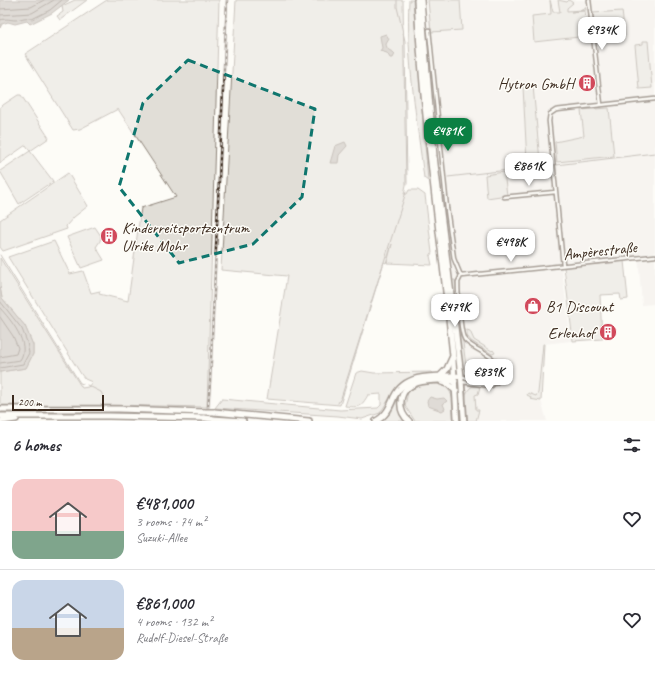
<!DOCTYPE html>
<meta charset="utf-8">
<style>
:root{--surface:#fff;--page:#f2f2f3;--text:#2b2b33;--muted:#7c7c81;--line:#e1e1e2;--accent:#0b8043}
body{margin:0;font-family:Caveat,sans-serif;background:var(--page);color:var(--text);height:100vh;display:flex;flex-direction:column;font-size:15px;white-space:nowrap}
*{box-sizing:border-box;margin:0}
p{font-size:13px;color:var(--muted)}
.icon{flex:none;width:22px;height:22px;fill:none;stroke:currentColor;stroke-width:2;stroke-linecap:round;stroke-linejoin:round}
.map{position:relative;height:421px;overflow:hidden}
.sheet{display:flex;flex-direction:column;background:var(--surface);flex:1}
.sheet>*{flex:none}
.scale{position:absolute;left:12px;bottom:10px;width:92px;box-sizing:border-box;padding-left:4px;border:2px solid #3b2a1e;border-top:0;font-size:11px;line-height:14px;white-space:nowrap;color:#3b2a1e;-webkit-text-stroke:3px #fdfcf7;paint-order:stroke}
.price{position:absolute;translate:-50% -34px;padding:0 9px;border-radius:8px;background:#fff;color:#222;font-size:13px;line-height:26px;filter:drop-shadow(0 1px 2px #0008)}
.price::after{content:'';position:absolute;left:50%;top:24px;width:12px;height:9px;margin-left:-6px;background:inherit;clip-path:polygon(0 0,100% 0,50% 100%)}
.price.on{background:var(--accent);color:#fff}
ul{padding:0;list-style:none}
li{display:flex;align-items:center;gap:12px;height:100px;padding:0 12px}
li+li{border-top:1px solid var(--line)}
li span{display:grid;place-items:center;flex:none;width:112px;height:80px;border-radius:12px;color:#555}
li>.icon{margin-inline-start:auto}
span .icon{width:48px;height:48px;fill:#fffc;stroke-width:1}
li b{font-size:17px}
h2{display:flex;justify-content:space-between;align-items:center;height:48px;padding:0 12px;font-size:17px}
.map>svg:first-child{display:block}
</style>
<div class="map">
<svg width="655" height="421" viewBox="0 0 655 421">
<rect width="100%" height="100%" fill="#fdfcf7"/>
<filter id="ink" filterUnits="userSpaceOnUse"><feTurbulence type="fractalNoise" baseFrequency=".025" numOctaves="2"/><feDisplacementMap in="SourceGraphic" scale="8" xChannelSelector="R" yChannelSelector="G"/><feConvolveMatrix kernelMatrix="1 2 1 2 8 2 1 2 1" color-interpolation-filters="sRGB"/></filter>
<g filter="url(#ink)">
<path fill="#efece7" d="M225,0H229L214,336L211,407H207Z
M427,0H655V304L642,305L638,256L561,262L571,341L544,344L541,401L547,421H465L437,137L428,32Z"/>
<path fill="#e1ded7" stroke="#8e847a" d="M75,0H87L60,20L57,16L63,12L62,6Z
M107,0H219L207,407L112,405H0V372L26,368L33,354V345L25,326L2,298L0,287V258L82,388L88,387L92,382L85,379L81,374L8,257L54,241L70,274L83,271L91,293L100,291L99,294L128,301L141,208L176,197L118,109L80,129L73,130L25,54Z
M236,0H403L406,185L404,194H407L409,190H418L425,195L432,253L430,256L432,265L387,263L392,244L386,263L384,262L340,405L267,399L287,276L221,270Z
M409,0H413L428,181L424,178C417,122 406,56 409,0Z
M428,0H460L462,30L431,32Z
M550,0L553,12H560L558,0L567,2L569,0L573,3L567,8V11L583,10L585,7L586,10L571,12L585,11L588,36L534,42L532,16L551,14Z
M622,11L625,36L595,40L593,13Z
M643,41H648L652,88L639,89L635,45L643,44Z
M533,86L540,161L527,162L523,87Z
M18,95H21L49,138L30,151L26,145L0,163V107Z
M609,108L614,156L557,162L555,142L584,136L581,110Z
M30,151L53,181L19,204L0,171Z
M504,172L507,195L487,198L485,175Z
M68,173L88,206L74,217L66,226L67,229L3,251L0,247V220Z
M95,227L101,236L100,241L96,247L104,260L81,268L67,237Z
M624,261L628,299L621,300L620,294L600,295L602,339L573,341L564,267Z
M452,280H455L467,374L481,377L479,378L467,376L462,371Z
M467,330L470,331L474,340L492,351L493,350L495,353L492,354L471,341L467,336Z
M543,344H544L541,401L530,399L531,397L527,395L528,393L536,396L538,393Z
M362,371L374,373L432,372L431,374C392,381 400,384 380,413L362,419L338,416L215,408L222,399L340,410L378,408L381,405V394L368,395C361,407 359,408 345,406L356,373Z
M440,384C456,389 453,408 454,421H415L405,406L408,392L420,385Z
M473,386L480,387L478,394L475,395L476,410H479L476,421H467C467,409 461,392 473,386Z
M401,392C398,404 396,413 406,421H382L391,413Z"/>
<path fill="#bbb4ad" stroke="#887d74" d="M0,0H69L52,13L30,24L27,21L15,24L8,22L2,24L0,28Z
M386,34L389,39L386,44C387,49 388,50 393,52L395,54L393,58H390L387,53L380,51L382,48L380,36Z
M345,142L347,146L339,155L338,163H330L335,146Z
M0,287L2,298L25,326L33,345V354L26,368L0,372Z
M430,397L437,399L444,398L447,401L443,404L445,409L442,411L428,406L427,401Z"/>
<g fill="none" stroke-linecap="round" stroke-linejoin="round">
<path stroke="#6e6157" stroke-width="1" d="M0,9L31,7L44,0
M0,15L32,13L54,0
M0,20C7,18 10,20 16,20C22,19 26,16 32,19L50,10L62,0
M0,301L22,329L27,342L29,353L23,364L0,368
M0,308C11,320 31,344 20,360L0,363
M0,317L13,336L18,348L16,354L0,357"/>
<path stroke="#887d74" stroke-width="1" d="M397,0V7L405,41L407,184
M556,165L655,153
M448,177L551,165
M0,255L80,383L83,384
M87,385L101,392L103,396
M338,403L341,398L406,192"/>
<defs>
<path id="street" d="M589,0L601,105
M429,30L447,209L454,259L461,276
M504,197L556,192
M563,265L549,121L550,114L556,110L655,99
M462,377L496,383
M462,382L491,386L499,380C507,356 477,354 465,340C460,334 458,292 458,282L461,276L655,256"/>
<path id="primary" d="M453,357L457,421
M454,376H461L464,421"/>
<path id="highway" d="M417,0C423,119 441,237 453,356L447,369L440,376
M421,0L434,156L461,376
M442,382L448,384L456,391
M0,409H119L205,412
M214,412L309,421
M0,416H109L204,418
M213,419L243,421
M2,421L16,419
M376,421C386,416 390,407 394,397C405,374 432,376 454,376
M409,421C403,416 400,409 401,401C403,378 437,379 455,381"/>
</defs>
<use href="#street" stroke="#3b2a1e" stroke-width="5.5"/>
<use href="#primary" stroke="#3b2a1e" stroke-width="8"/>
<use href="#highway" stroke="#3b2a1e" stroke-width="8"/>
<use href="#street" stroke="#fdfcf7" stroke-width="2.5"/>
<use href="#primary" stroke="#fdfcf7" stroke-width="4.5"/>
<use href="#highway" stroke="#fdfcf7" stroke-width="5"/>
<defs>
<path id="rail" d="M207,421L210,382L227,0"/>
</defs>
<use href="#rail" stroke="#3b2a1e" stroke-width="2.5"/>
<use href="#rail" stroke="#fdfcf7" stroke-width="1" stroke-dasharray="3" stroke-linecap="butt"/>
<defs>
<path id="highway-bridge" d="M205,412H214
M204,418L213,419"/>
</defs>
<use href="#highway-bridge" stroke="#3b2a1e" stroke-width="8" stroke-linecap="butt"/>
<use href="#highway-bridge" stroke="#fdfcf7" stroke-width="5"/>
</g>
</g>
<path d="M0 0H655V421H0ZM188,60L315,109L302,197L253,244L179,263L119,187L143,103Z" fill="#fdfcf7" fill-opacity=".55" fill-rule="evenodd"/>
<path fill="none" stroke="#0f766e" stroke-width="3" stroke-dasharray="8 5" stroke-linejoin="round" d="M188,60L315,109L302,197L253,244L179,263L119,187L143,103Z"/>
<defs>
<symbol id="building-disc" viewBox="-11 -11 22 22"><circle r="9.5" fill="#d1495b" stroke="#fdfcf7"/><path d="M-4-6H4V6H1V3H-1V6H-4ZM-2.5-4.3h1.7v1.8h-1.7ZM.8-4.3h1.7v1.8H.8ZM-2.5-1h1.7V.8h-1.7ZM.8-1h1.7V.8H.8Z" fill="#fff"/></symbol>
<symbol id="shop-disc" viewBox="-11 -11 22 22"><circle r="9.5" fill="#d1495b" stroke="#fdfcf7"/><path d="M-5-2.5h2.3a2.7 3.5 0 0 1 5.4 0H5L5.5 6h-11ZM-1.5-2.5h3a1.5 2.3 0 0 0-3 0Z" fill="#fff"/></symbol>
</defs>
<g fill-rule="evenodd">
<use href="#building-disc" x="577" y="73" width="20" height="20"/>
<use href="#building-disc" x="99" y="226" width="20" height="20"/>
<use href="#shop-disc" x="523" y="296" width="20" height="20"/>
<use href="#building-disc" x="598" y="322" width="20" height="20"/>
</g>
<g text-anchor="middle" stroke-width="3" stroke-linejoin="round" paint-order="stroke">
<g font-size="16" fill="#3b2a1e" stroke="#fdfcf7" text-anchor="end">
<text x="574" y="89">Hytron GmbH</text>
<text x="122" y="233" text-anchor="start">Kinderreitsportzentrum<tspan x="122" dy="18">Ulrike Mohr</tspan></text>
<text x="546" y="312" text-anchor="start">B1 Discount</text>
<text x="595" y="338">Erlenhof</text>
</g>
<g font-size="16" fill="#3b2a1e" stroke="#fdfcf7">
<text transform="translate(600 250) rotate(-6)" y="6">Ampèrestraße</text>
</g>
</g>
</svg>
<div class="scale">200 m</div>
<b class="price" style="left:602px;top:51px">€934K</b>
<b class="price on" style="left:448px;top:152px">€481K</b>
<b class="price" style="left:529px;top:187px">€861K</b>
<b class="price" style="left:511px;top:263px">€498K</b>
<b class="price" style="left:455px;top:328px">€479K</b>
<b class="price" style="left:489px;top:393px">€839K</b>
</div>
<section class="sheet">
<h2>6 homes<svg class="icon" aria-label="filters" viewBox="0 0 24 24"><path d="M4 7h16M4 17h16"/><circle cx="9" cy="7" r="2"/><circle cx="15" cy="17" r="2"/></svg></h2>
<ul>
<li><span style="background:linear-gradient(#f6c9c9 65%,#7fa58c 0)"><svg class="icon" aria-label="home" viewBox="0 0 24 24"><path d="M3 11l9-7 9 7M6 9v11h12V9"/></svg></span><div><b>€481,000</b><p>3 rooms · 74 m²</p><p>Suzuki-Allee</p></div><svg class="icon" aria-label="heart" viewBox="0 0 24 24"><path d="M12 20l-8-8c-3-5 5-10 8-4 3-6 11-1 8 4z"/></svg></li>
<li><span style="background:linear-gradient(#c9d6e8 60%,#b9a48a 0)"><svg class="icon" aria-label="home" viewBox="0 0 24 24"><path d="M3 11l9-7 9 7M6 9v11h12V9"/></svg></span><div><b>€861,000</b><p>4 rooms · 132 m²</p><p>Rudolf-Diesel-Straße</p></div><svg class="icon" aria-label="heart" viewBox="0 0 24 24"><path d="M12 20l-8-8c-3-5 5-10 8-4 3-6 11-1 8 4z"/></svg></li>
</ul>
</section>
